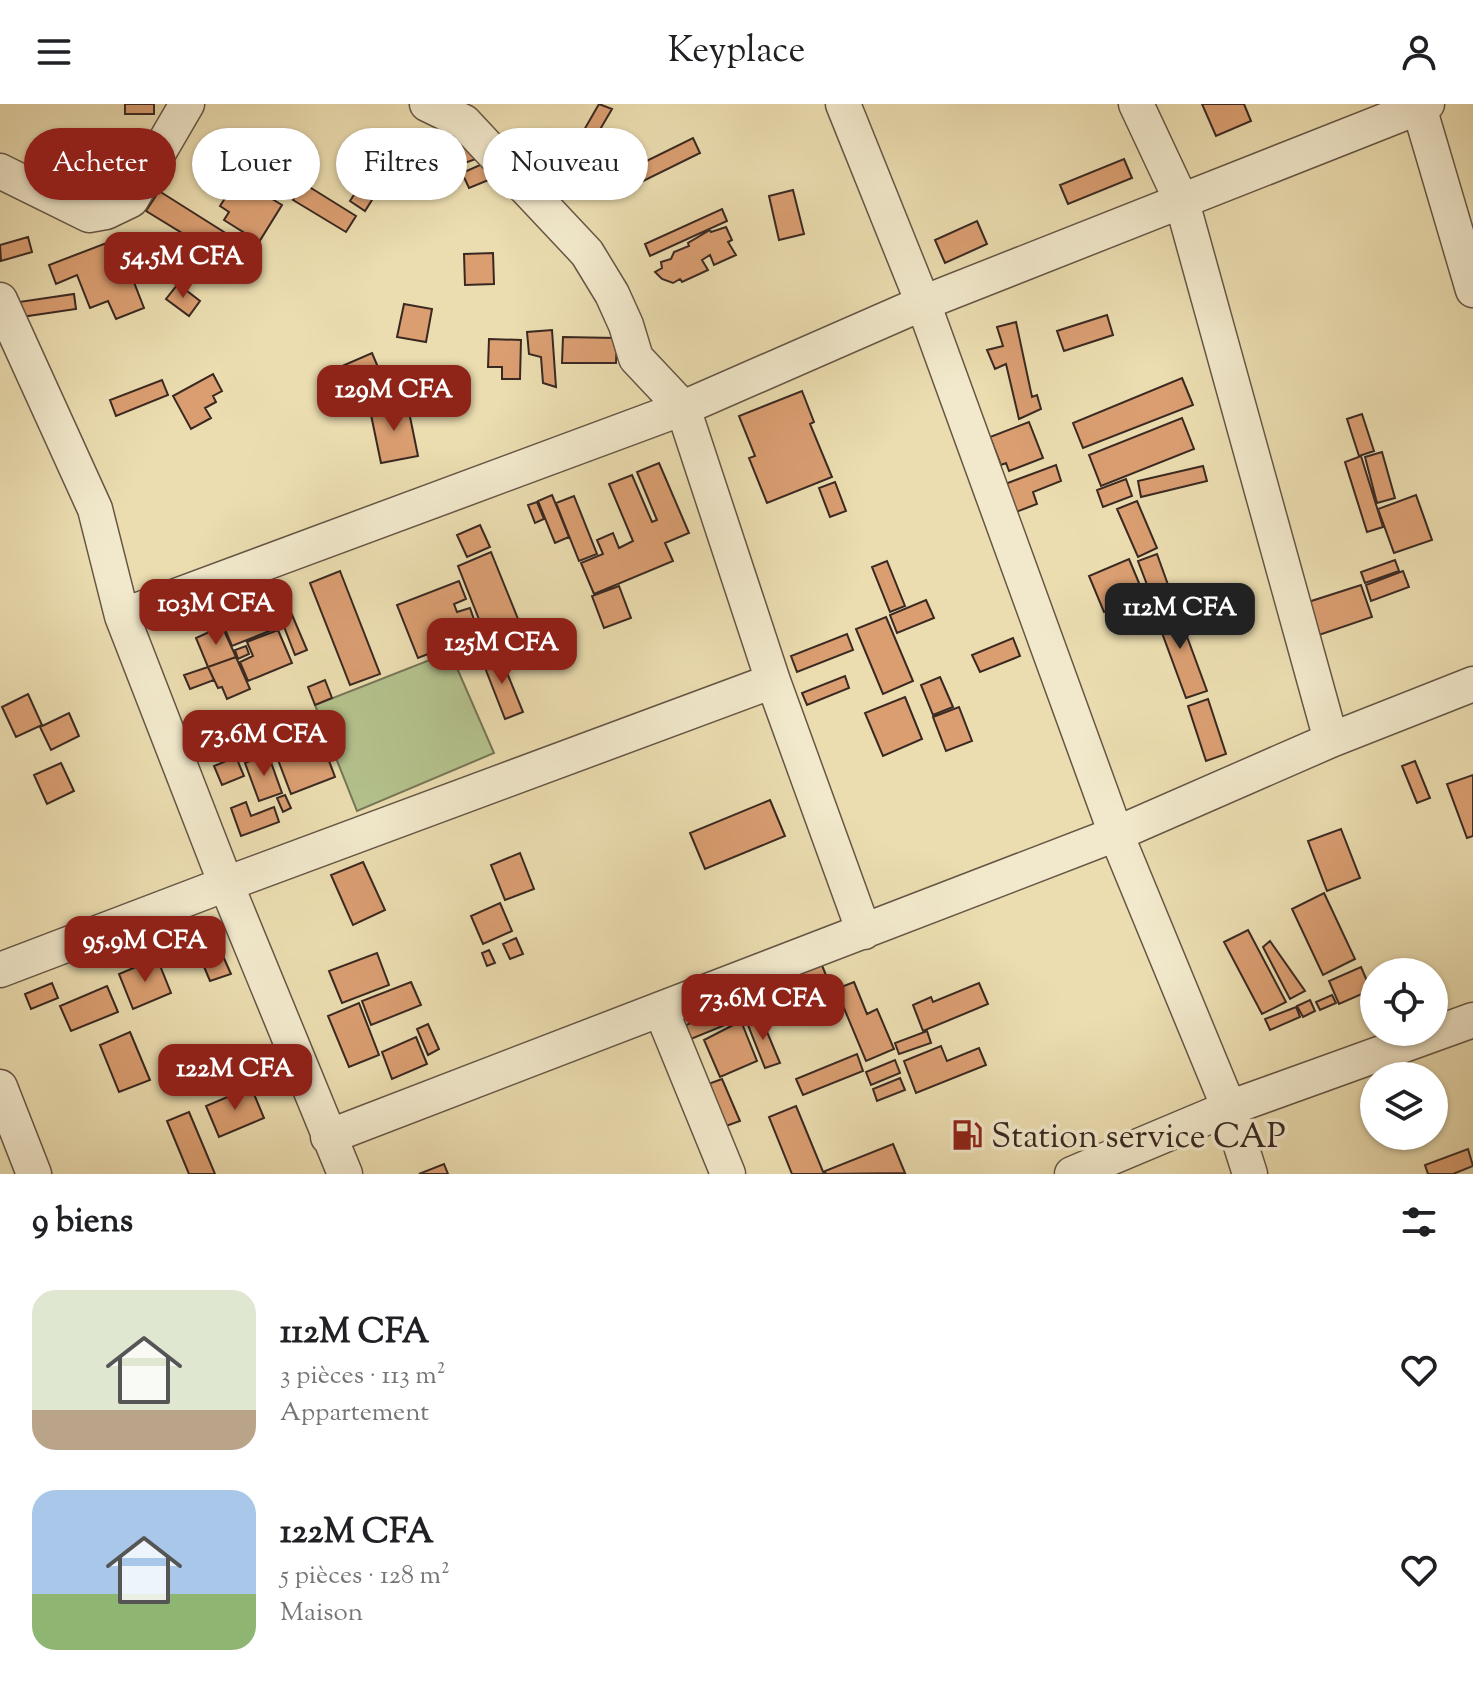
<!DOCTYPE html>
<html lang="fr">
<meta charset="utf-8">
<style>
:root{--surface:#fff;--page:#f2f2f2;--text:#202124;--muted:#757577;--accent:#8f2418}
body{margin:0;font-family:"Sorts Mill Goudy",serif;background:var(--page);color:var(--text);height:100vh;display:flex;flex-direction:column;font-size:30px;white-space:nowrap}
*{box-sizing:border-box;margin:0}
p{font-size:26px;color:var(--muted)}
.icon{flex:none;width:44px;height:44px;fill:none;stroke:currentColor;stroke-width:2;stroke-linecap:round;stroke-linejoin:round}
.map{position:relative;height:1070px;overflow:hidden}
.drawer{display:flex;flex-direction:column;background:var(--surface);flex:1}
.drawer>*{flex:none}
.hud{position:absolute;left:24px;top:24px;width:800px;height:72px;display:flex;gap:16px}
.fabs{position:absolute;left:1360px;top:854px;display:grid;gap:16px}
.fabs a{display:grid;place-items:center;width:88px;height:88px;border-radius:50%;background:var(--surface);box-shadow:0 2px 6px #0004;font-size:40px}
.price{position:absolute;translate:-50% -68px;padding:0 18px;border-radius:16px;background:var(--accent);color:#fff;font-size:26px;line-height:52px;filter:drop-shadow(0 2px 4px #0008)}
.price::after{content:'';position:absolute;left:50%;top:48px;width:24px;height:18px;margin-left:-12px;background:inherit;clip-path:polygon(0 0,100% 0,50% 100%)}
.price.on{background:#222;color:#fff}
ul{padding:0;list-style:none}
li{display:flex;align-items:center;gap:24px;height:200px;padding:0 32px}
li span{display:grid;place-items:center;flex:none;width:224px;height:160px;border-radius:24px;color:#555}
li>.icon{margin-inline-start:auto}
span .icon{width:96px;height:96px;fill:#fffc;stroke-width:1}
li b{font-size:34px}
h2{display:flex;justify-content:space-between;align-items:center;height:96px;padding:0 32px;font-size:34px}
.tag{padding:0 28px;border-radius:36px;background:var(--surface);box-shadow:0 2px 6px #0004;font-size:28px;line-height:72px}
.tag.on{background:var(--accent);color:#fff}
header{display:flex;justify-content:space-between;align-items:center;height:104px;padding:0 32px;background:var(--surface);font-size:36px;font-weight:600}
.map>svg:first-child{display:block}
</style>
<header><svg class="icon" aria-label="menu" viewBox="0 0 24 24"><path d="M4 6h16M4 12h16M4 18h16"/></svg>Keyplace<svg class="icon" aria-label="person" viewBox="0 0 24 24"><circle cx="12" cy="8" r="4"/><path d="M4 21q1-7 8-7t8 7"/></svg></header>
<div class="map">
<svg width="1473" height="1070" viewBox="0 0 1473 1070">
<rect width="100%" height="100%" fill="#ebddb0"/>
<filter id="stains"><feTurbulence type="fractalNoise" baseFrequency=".0025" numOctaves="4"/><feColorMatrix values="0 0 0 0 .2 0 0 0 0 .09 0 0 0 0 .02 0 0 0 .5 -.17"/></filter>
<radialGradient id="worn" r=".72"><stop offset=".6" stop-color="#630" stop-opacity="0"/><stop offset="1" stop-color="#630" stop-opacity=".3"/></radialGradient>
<path fill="#b4c28d" stroke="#777658" stroke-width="2" d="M450,548L494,649L357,707L315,601Z"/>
<path fill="#da9e71" stroke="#3a2922" stroke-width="2" d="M125,0H154V10H125Z
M599,0L612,5L588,46L576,40Z
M1202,0H1244L1251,17L1216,32Z
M464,23L476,55L459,61L448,29Z
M559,29L562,48L527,54L524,35Z
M693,34L700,49L625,86L618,71Z
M101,39L139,58L123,89L85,70Z
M384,44L399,53L365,107L350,97Z
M1124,55L1132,74L1068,100L1060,81Z
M489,57L496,73L469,84L462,69Z
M569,61L580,81L546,100L535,80Z
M238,74L282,101L259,138L224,116L229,108L220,102Z
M303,79L356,112L346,128L293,96Z
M793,86L804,130L779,136L769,92Z
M159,87L243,140L231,159L146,107Z
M722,105L727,117L650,152L645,140Z
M977,117L987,140L945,159L935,136Z
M726,123L732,136L728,138L736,151L714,161L710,151L702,156L708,166L682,178L680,175L673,179L662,175L655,168L662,164L661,158L671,155L674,148L689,142L688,139L710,126L711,128Z
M28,133L32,148L1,157L0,141Z
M117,135L144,204L116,215L108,197L90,204L77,171L56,180L49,161Z
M493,149L494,180L465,181L464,150Z
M178,180L200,197L189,212L166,195Z
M74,190L76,205L21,213L19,198Z
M404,200L432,205L426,238L397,233Z
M1107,211L1113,231L1064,247L1057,227Z
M1016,218L1032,293L1037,291L1041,305L1019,315L1006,260L995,265L987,246L1003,242L997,223Z
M552,226L556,283L543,279L541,253L529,250L527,228Z
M563,233L617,234L616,259H562Z
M489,235L521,236L520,275H502V263H488Z
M372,249L380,268L334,288L326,269Z
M213,270L222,287L213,292L216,298L205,304L211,314L191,325L173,292Z
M1182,274L1193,301L1083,344L1073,319Z
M162,276L168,291L116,312L110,296Z
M802,287L814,318L810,320L832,373L767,399L749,354L755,352L739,312Z
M407,298L418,352L381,359L370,306Z
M1362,310L1374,347L1359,352L1347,315Z
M1182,314L1194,345L1101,382L1089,351Z
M1029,318L1043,354L1009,367L1006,359L1001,361L990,333Z
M1382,348L1395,394L1377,399L1365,353Z
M1361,352L1383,423L1367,428L1345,358Z
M659,359L689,429L665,439L673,457L594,490L581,459L603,450L597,436L613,429L619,444L633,437L609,380L632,371L652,418L657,416L637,368Z
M1056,361L1061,377L1033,388L1037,400L1016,408L1005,380Z
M1203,362L1207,377L1141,393L1138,377Z
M1126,375L1132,392L1103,403L1097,386Z
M835,378L846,407L830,413L819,384Z
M552,391L569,433L555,439L538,397Z
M1416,391L1432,436L1394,449L1378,405Z
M574,392L597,450L579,457L556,399Z
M1137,397L1157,444L1138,453L1117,405Z
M537,398L544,415L535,419L528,401Z
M480,421L490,443L467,453L457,431Z
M491,448L518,515L484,528L458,462Z
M1157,450L1172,492L1154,499L1138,457Z
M1129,455L1144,491L1104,508L1089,472Z
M1395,456L1399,467L1365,479L1361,468Z
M887,457L905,502L890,508L872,463Z
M340,467L380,570L350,581L310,479Z
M1403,467L1409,483L1371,497L1366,481Z
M459,477L466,495L454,500L457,508L470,504L479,530L418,554L397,501Z
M1361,481L1372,513L1313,533L1302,500Z
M619,482L631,514L604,524L592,492Z
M284,492L307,546L295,551L274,497Z
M271,496L282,522L232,542L221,516Z
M926,496L934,514L897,529L890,511Z
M1175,500L1207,587L1186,594L1154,507Z
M886,513L913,577L883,590L856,525Z
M222,522L236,553L208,563L196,534Z
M278,526L292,559L248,577L240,558L253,552L247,538Z
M847,530L853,546L797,568L791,552Z
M1013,534L1020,552L980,568L972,551Z
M246,542L249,550L238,555L235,546Z
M499,549L523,608L505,615L482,556Z
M236,553L250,585L227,595L222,583L218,584L208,563Z
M208,563L214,576L190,585L184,571Z
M845,572L849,584L807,601L802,589Z
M940,573L953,603L933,611L921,581Z
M325,576L332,594L315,601L308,583Z
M28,590L42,621L16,633L2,603Z
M905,593L922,635L883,652L865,609Z
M1208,595L1226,650L1206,657L1188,602Z
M959,603L972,637L946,647L933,613Z
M69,609L79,632L51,646L40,623Z
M319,630L335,673L291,690L275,648Z
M268,650L282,689L259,697L245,659Z
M236,653L244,672L222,681L214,662Z
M1415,657L1430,694L1417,699L1402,662Z
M61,659L74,687L47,700L34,671Z
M1473,671V732L1467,734L1447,680Z
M285,691L291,704L283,708L277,694Z
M770,696L785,732L705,765L690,729Z
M246,698L251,712L274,703L279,718L241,732L231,704Z
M1341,725L1360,774L1327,787L1308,737Z
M520,749L534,785L505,796L491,761Z
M363,758L385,806L353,821L331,771Z
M1324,789L1355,855L1323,871L1292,805Z
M500,799L512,827L483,840L471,812Z
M206,814L231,870L210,877L187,822Z
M1248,826L1286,898L1262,910L1224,838Z
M516,834L523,850L510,855L503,840Z
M1270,837L1305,887L1290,895L1263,843Z
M489,846L495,859L487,862L482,849Z
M377,849L389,881L342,899L329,867Z
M157,854L171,889L133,905L119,870Z
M821,859L830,881L793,897L783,875Z
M1361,863L1371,886L1339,900L1329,877Z
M411,878L421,901L371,921L362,897Z
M854,878L867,910L877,905L894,945L866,957L836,885Z
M52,879L58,894L31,905L25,890Z
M979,879L988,900L923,927L913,901L931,893L933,898Z
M107,882L118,908L71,927L60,902Z
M1332,891L1336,899L1320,906L1316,898Z
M1310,896L1315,907L1303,913L1297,902Z
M359,899L379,951L349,963L328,912Z
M1296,903L1300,913L1270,926L1265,915Z
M725,905L730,919L691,935L686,921Z
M760,911L780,959L765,964L746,916Z
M741,917L757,957L720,973L704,936Z
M428,920L439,945L428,951L417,925Z
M927,927L931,939L899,950L895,939Z
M130,928L150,976L119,988L100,941Z
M416,933L427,960L392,975L382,948Z
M941,942L947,957L979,944L986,961L916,989L904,957Z
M857,950L863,967L803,991L796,975Z
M895,956L900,969L871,981L866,968Z
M900,974L905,986L877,997L873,985Z
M722,975L740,1017L726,1022L708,980Z
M251,983L264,1014L219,1033L206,1002Z
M796,1002L824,1070H792L769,1013Z
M189,1008L215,1070H189L167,1017Z
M893,1040L905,1069L826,1070L825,1067Z
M1468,1045L1473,1062L1453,1070H1428L1425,1061Z
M444,1060L448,1070H419Z"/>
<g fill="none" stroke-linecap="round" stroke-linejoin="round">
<defs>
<path id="minor" d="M427,0L464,18L587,149L612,190L626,221L636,254L683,304L773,577L864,828
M843,0L923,199L1116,730L1229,1004L1250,1070
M1136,0L1182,98L1331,636
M1419,3L1473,186
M0,67L89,111L106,108L131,96L187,0
M0,196L95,405L122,512L226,780L345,1070
M122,512L683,304L923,199L1427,0
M0,866L226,780L773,577
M661,906L728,1070
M0,983L34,1070
M328,1033L1116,730L1331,636L1473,580
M1072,1070L1229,1004L1473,916"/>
</defs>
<use href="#minor" stroke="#665646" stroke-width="37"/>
<use href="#minor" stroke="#f2e9cc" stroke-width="34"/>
</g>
<defs>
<symbol id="fuel-bare" viewBox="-9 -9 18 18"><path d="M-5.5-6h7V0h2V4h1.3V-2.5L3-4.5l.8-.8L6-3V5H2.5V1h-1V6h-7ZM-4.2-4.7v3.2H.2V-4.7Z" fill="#8f2418" stroke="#f2e9cc" stroke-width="2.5" paint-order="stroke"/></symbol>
</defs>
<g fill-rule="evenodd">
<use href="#fuel-bare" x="945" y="1009" width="44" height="44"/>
</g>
<g text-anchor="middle" stroke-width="7" stroke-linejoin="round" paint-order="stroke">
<g font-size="34" fill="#3a2922" stroke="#f2e9cc" text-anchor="start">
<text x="991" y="1043">Station service CAP</text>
</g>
</g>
<rect width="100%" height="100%" filter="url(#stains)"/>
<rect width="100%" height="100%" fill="url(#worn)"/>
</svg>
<div class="fabs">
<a><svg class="icon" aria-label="locate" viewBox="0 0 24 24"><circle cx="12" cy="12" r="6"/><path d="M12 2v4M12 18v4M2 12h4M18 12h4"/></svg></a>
<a><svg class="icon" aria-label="layers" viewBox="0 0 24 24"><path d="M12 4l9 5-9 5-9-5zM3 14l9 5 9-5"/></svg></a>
</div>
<b class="price" style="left:183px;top:196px">54.5M CFA</b>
<b class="price" style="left:394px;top:329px">129M CFA</b>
<b class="price" style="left:216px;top:543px">103M CFA</b>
<b class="price on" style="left:1180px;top:547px">112M CFA</b>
<b class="price" style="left:502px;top:582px">125M CFA</b>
<b class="price" style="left:264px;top:674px">73.6M CFA</b>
<b class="price" style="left:145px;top:880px">95.9M CFA</b>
<b class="price" style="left:763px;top:938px">73.6M CFA</b>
<b class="price" style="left:235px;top:1008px">122M CFA</b>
<div class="hud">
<a class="tag on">Acheter</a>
<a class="tag">Louer</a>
<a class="tag">Filtres</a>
<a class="tag">Nouveau</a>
</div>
</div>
<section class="drawer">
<h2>9 biens<svg class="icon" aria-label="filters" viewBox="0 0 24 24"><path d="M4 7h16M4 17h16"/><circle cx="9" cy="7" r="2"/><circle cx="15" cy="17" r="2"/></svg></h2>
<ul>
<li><span style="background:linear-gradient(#dfe7d0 75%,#b9a48a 0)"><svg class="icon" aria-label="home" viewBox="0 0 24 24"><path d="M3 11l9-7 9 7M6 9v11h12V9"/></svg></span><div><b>112M CFA</b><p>3 pièces · 113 m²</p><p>Appartement</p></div><svg class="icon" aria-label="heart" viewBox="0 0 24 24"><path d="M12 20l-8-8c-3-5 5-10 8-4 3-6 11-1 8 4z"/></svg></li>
<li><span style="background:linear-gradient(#a9c7e8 65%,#8fb573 0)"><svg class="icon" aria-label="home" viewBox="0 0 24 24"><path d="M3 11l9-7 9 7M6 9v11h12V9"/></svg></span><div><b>122M CFA</b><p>5 pièces · 128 m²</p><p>Maison</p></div><svg class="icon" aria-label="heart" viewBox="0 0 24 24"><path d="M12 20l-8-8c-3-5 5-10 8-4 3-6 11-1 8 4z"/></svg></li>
</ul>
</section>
